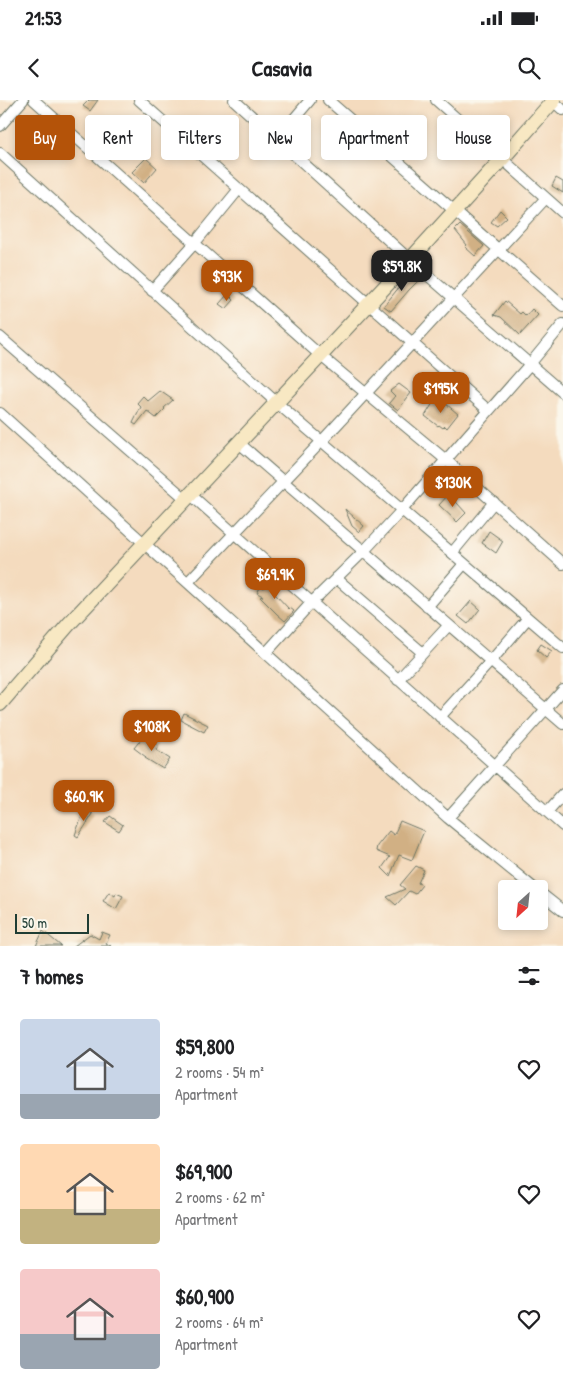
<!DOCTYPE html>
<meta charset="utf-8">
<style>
:root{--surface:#fff;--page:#f2f2f2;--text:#202124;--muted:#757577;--accent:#b45309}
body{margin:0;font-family:"Patrick Hand",sans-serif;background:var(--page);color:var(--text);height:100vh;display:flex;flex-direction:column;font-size:19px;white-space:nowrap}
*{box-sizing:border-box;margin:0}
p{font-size:16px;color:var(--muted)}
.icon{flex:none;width:28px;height:28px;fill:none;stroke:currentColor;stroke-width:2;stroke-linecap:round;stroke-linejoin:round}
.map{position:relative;height:846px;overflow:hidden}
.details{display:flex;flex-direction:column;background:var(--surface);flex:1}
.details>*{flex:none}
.banner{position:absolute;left:15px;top:15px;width:534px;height:45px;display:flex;gap:10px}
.needle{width:32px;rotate:207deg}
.tools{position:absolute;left:498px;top:780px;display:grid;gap:10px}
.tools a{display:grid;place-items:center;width:50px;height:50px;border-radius:5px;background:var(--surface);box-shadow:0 2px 8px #0003;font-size:25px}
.scale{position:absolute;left:15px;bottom:12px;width:74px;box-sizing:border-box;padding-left:5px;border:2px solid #1f3d34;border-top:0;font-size:14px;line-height:18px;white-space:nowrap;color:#1f3d34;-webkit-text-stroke:4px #fbf7ec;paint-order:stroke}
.price{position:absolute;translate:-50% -42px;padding:0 11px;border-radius:10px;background:var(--accent);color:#fff;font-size:16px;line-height:32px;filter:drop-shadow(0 1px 2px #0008)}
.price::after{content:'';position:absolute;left:50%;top:30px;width:15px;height:11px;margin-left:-8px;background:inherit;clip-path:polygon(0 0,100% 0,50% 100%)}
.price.on{background:#222;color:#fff}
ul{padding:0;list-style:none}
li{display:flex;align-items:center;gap:15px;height:125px;padding:0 20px}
li span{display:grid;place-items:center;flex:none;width:140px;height:100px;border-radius:5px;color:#555}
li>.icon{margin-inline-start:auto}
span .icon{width:60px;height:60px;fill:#fffc;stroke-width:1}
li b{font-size:21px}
h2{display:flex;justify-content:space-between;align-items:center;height:60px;padding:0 20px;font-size:21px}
.tag{padding:0 18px;border-radius:5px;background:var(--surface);box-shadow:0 2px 8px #0003;font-size:18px;line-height:45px}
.tag.on{background:var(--accent);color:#fff}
.status{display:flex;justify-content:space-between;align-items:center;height:35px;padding:0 25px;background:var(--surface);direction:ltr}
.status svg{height:14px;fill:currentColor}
header{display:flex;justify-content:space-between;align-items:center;height:65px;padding:0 20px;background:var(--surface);font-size:22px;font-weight:700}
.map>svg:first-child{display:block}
</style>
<div class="status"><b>21:53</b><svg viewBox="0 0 49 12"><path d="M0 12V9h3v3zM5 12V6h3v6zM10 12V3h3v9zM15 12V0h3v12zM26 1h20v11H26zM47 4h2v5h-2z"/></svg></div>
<header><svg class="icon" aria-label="back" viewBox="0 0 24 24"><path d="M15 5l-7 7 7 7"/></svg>Casavia<svg class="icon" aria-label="search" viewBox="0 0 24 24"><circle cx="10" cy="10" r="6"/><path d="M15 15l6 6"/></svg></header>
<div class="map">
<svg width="563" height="846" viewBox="0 0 563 846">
<rect width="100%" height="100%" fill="#fbf7ec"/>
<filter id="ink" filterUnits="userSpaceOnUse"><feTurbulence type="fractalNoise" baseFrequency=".02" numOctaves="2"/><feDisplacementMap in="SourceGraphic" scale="10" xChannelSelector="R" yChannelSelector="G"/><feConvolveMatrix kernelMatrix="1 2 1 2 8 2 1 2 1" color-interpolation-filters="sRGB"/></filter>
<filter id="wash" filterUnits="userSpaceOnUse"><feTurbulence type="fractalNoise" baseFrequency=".0096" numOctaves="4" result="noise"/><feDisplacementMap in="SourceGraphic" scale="20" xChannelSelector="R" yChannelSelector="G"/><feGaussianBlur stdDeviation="1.12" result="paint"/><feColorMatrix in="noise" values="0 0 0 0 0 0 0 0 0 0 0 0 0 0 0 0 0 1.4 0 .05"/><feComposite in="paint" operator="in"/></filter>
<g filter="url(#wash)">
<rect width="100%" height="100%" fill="#f4dbbe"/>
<g id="blocks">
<path fill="#d1b084" d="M89,0H98L90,11L83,6Z
M146,58L157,68L144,83L132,72Z
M556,78L563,82V93L552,86Z
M500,110L507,117L497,126L491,122Z
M460,125L484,146L475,156L465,147L467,145L455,130Z
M415,173L421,178L409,190L391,211L384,206L400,186L402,187Z
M228,194L234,200L226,209L219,204Z
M505,201L520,214L522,212L526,216L532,209L538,215L520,235L501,217L494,215Z
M399,284L411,293L398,310L389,303L395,296L390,291Z
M160,291L173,300L164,308L165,309L156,318L147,311L136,325L133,323L141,307L137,303L143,296L148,301Z
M439,298L458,314L447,328L445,326L443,328L439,325L438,326L425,316L433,303L434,304Z
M449,394L466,413L457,422L439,405Z
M345,409L364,426L359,432L352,426Z
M489,431L503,441L496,453L482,443Z
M268,480L279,485L275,494L289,509L290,508L294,511L285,521L277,514L260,497L263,496L257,493L261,486L264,488Z
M471,501L480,509L468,524L458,516Z
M541,544L552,551L546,558L537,550Z
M184,613L208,625L204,632L181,620Z
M150,634L158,646L156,650L170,659L163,669L145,658L146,657L134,648L142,638L144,639Z
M86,710L93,714L78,737L75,735L82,716Z
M110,716L123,725L119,731L105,722Z
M400,721L424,731L412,760L399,755L390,776L382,768L390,757L376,751L377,746L389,731L394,735Z
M416,766L424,770L418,783L422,785L415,794L409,791L396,805L387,797L405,789L400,785Z
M109,792L115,796L116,793L123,796L116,809L103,801Z
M43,831L61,846H36Z
M102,832L110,835L106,843L111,846H74L90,834L99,839Z"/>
</g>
</g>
<g filter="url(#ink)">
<use href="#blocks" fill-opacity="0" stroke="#6a7464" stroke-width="1"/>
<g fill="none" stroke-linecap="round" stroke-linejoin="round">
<defs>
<path id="street" d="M34,0L321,256L446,360L563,464
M139,0L489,311
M234,0L410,160L563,293
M328,0L563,206
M436,0L563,113
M553,1L563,10
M0,26L23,0
M277,39L310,0
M0,53L277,303L563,548
M152,191L194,144L239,89
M0,237L187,400
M0,313L448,718L535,789
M239,343L563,624
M191,395L563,726
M452,453L494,402
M336,478L423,553
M188,482L321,342L546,98
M427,507L464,464
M266,553L311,503L364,451L402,410L530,264L563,224
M398,580L449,525
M440,617L491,561L528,518
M547,712L563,694
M448,718L563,590
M539,792L563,811"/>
<path id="secondary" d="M0,604L69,524L410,160L502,59L554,0"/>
</defs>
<use href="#street" stroke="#6a7464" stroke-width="12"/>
<use href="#secondary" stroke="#6a7464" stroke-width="16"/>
<use href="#street" stroke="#fff" stroke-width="10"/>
<use href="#secondary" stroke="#f8e8c3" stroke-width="14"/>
</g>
</g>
</svg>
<div class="tools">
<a><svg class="needle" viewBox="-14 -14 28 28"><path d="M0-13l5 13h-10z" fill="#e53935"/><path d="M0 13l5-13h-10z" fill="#757577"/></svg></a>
</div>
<div class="scale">50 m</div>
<b class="price on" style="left:402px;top:192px">$59.8K</b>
<b class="price" style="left:227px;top:202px">$93K</b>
<b class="price" style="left:441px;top:314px">$195K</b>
<b class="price" style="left:453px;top:408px">$130K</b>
<b class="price" style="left:275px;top:500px">$69.9K</b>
<b class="price" style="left:152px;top:652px">$108K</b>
<b class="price" style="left:84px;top:722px">$60.9K</b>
<div class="banner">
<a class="tag on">Buy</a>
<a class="tag">Rent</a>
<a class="tag">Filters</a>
<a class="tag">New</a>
<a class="tag">Apartment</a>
<a class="tag">House</a>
</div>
</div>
<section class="details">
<h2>7 homes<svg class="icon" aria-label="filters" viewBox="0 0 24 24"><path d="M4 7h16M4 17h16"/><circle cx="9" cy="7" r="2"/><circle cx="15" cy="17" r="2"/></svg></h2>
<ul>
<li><span style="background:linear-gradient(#c9d6e8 75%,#9aa5b1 0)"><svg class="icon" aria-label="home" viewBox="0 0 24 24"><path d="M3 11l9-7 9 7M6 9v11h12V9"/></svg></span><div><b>$59,800</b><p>2 rooms · 54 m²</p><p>Apartment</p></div><svg class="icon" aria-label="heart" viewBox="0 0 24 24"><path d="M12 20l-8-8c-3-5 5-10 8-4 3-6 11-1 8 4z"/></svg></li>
<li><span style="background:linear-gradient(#ffd9b3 65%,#c2b280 0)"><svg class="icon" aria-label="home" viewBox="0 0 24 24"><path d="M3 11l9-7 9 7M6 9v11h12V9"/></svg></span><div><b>$69,900</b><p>2 rooms · 62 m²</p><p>Apartment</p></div><svg class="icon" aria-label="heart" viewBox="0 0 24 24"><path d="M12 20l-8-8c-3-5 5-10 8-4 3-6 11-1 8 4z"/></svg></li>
<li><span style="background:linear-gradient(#f6c9c9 65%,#9aa5b1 0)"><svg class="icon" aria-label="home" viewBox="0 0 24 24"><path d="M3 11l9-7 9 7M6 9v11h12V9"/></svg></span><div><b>$60,900</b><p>2 rooms · 64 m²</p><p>Apartment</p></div><svg class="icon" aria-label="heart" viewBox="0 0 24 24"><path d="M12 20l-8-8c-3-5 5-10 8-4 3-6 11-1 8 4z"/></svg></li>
</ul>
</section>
